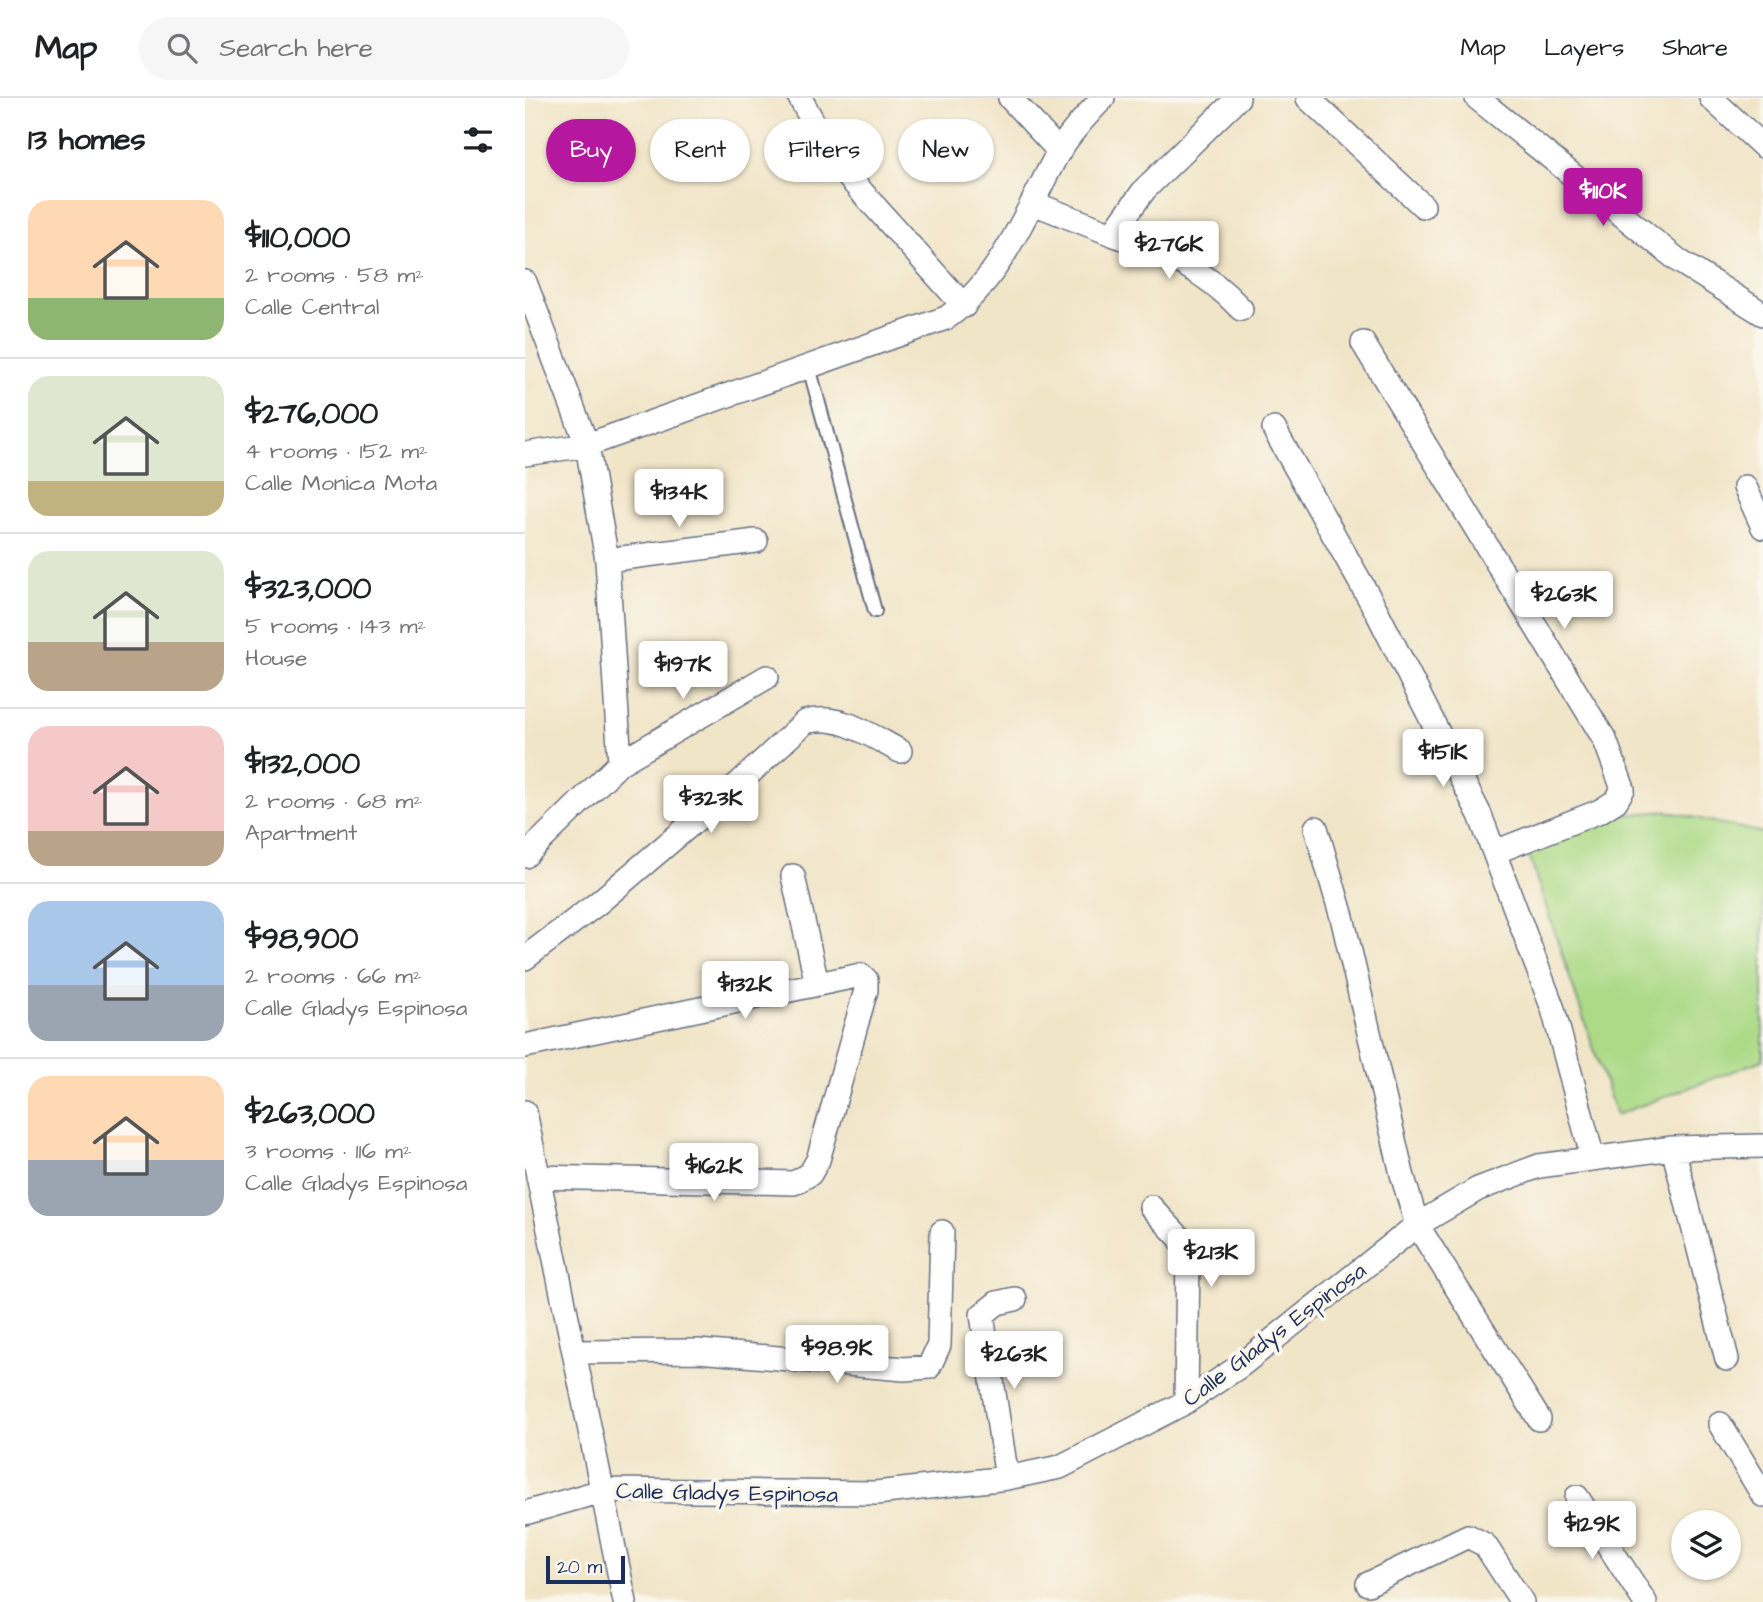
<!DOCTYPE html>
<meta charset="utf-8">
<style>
:root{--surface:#fff;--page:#f6f6f6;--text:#202124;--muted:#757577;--line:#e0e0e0;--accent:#b5179e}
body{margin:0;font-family:"Architects Daughter",sans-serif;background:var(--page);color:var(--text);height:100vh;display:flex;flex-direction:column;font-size:26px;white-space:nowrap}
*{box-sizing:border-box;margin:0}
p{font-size:23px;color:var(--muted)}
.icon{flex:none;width:38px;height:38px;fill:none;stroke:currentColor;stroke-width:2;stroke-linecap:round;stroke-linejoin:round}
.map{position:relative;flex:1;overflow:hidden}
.sheet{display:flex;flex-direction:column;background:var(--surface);width:525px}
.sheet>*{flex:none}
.guide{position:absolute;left:21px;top:21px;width:665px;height:63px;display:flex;gap:14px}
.fabs{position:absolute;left:1146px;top:1412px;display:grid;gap:14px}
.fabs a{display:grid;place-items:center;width:70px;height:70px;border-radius:50%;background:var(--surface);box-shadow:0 2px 5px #0004;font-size:35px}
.scale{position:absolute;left:21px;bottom:18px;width:79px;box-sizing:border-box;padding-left:7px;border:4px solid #1b2f5e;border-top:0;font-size:19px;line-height:24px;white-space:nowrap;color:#1b2f5e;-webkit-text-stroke:5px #fbf7ec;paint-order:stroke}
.price{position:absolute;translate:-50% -60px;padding:0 16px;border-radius:7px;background:#fff;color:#222;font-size:23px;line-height:46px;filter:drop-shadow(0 2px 4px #0008)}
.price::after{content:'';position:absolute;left:50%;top:42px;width:21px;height:16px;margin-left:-10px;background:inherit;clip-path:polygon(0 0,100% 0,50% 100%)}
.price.active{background:var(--accent);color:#fff}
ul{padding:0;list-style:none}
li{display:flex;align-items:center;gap:21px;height:175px;padding:0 28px}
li+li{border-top:2px solid var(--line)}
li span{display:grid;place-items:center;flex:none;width:196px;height:140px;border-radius:21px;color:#555}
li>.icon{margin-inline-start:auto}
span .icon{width:84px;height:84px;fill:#fffc;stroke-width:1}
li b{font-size:30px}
h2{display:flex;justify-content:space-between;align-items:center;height:84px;padding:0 28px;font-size:30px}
.chip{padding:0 24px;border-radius:32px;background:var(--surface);box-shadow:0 2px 5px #0004;font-size:24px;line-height:63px}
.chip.active{background:var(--accent);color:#fff}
header{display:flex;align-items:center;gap:42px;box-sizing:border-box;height:98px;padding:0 35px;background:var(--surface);border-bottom:2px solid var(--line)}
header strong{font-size:33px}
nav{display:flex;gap:38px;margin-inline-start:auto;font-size:24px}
.search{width:490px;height:63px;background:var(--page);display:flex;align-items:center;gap:18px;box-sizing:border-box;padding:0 24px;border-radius:38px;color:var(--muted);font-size:26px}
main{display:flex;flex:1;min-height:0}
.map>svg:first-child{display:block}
</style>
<header>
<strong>Map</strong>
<div class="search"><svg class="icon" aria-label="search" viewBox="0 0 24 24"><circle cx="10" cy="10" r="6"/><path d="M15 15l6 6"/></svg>Search here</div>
<nav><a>Map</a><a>Layers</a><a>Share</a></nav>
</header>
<main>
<section class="sheet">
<h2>13 homes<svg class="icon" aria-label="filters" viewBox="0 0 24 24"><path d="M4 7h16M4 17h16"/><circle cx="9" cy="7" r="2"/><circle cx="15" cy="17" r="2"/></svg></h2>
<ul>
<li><span style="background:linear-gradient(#ffd9b3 70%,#8fb573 0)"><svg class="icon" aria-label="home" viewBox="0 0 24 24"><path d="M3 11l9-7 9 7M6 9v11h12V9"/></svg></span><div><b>$110,000</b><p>2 rooms · 58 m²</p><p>Calle Central</p></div></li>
<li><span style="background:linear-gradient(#dfe7d0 75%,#c2b280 0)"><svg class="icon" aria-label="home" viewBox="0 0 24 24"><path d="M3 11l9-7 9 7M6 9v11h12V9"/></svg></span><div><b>$276,000</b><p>4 rooms · 152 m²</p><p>Calle Monica Mota</p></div></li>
<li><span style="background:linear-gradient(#dfe7d0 65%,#b9a48a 0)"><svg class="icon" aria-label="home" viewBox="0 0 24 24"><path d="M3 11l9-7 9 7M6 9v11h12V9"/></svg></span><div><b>$323,000</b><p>5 rooms · 143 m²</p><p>House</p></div></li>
<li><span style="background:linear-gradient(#f6c9c9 75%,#b9a48a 0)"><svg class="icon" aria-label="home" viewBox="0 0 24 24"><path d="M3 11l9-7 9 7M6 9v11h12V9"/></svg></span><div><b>$132,000</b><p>2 rooms · 68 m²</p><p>Apartment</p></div></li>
<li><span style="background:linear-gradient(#a9c7e8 60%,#9aa5b1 0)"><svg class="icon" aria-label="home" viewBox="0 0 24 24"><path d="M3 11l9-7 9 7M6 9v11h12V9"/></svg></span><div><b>$98,900</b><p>2 rooms · 66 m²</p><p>Calle Gladys Espinosa</p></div></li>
<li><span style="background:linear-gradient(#ffd9b3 60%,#9aa5b1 0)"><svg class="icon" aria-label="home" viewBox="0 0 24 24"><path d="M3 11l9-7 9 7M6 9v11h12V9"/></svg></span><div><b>$263,000</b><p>3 rooms · 116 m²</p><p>Calle Gladys Espinosa</p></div></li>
</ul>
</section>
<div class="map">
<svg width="1238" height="1504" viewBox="0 0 1238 1504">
<rect width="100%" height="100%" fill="#fbf7ec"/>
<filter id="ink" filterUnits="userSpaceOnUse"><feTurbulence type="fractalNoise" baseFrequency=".0143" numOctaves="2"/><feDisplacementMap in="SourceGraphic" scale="14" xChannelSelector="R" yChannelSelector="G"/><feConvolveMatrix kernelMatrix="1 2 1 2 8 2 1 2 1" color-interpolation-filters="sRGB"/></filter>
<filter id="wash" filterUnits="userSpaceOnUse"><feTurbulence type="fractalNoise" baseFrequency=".00686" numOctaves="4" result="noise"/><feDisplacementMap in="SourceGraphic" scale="28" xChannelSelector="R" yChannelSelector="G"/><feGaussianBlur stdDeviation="1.57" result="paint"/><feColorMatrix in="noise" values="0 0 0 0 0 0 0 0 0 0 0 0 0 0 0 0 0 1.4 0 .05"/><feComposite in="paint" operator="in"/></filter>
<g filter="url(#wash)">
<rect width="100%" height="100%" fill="#f1e5c8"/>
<path fill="#acda87" stroke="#648472" stroke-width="2" d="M1141,713L1238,735V962L1091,1017L999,743L1087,718Z"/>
</g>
<g filter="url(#ink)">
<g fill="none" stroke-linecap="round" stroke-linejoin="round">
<defs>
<path id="lane" d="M284,269L350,513"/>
<path id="street" d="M275,0L310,64L439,208
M485,0L534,53
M783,0L898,108
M952,0L1154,163L1238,216
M1186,0L1238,48
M508,105L587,136L620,91L713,0
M587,136C640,156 676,168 716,211
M0,184L62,347L82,462L95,665L0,758
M838,245L1080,642L1098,691L1091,703L1075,713L970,754
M749,331L851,512L955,717L1028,911L1068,1061
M0,356L62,347L421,220C476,183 502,111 533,55C545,35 562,17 578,0
M1220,389L1238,429
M82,462L231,443
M95,665L242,579
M791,730L817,819L877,1076L892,1127L1014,1321
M268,778L292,886
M0,860L73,805L211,688L280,624C314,614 346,638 375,653
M0,948L336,877L341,882V892L293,1062L285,1076L269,1085L13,1079
M0,1014L100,1504
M1148,1050L1202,1261
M626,1109L655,1140L663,1156L661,1304
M49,1254L173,1253L379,1271L404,1269L414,1247L417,1134
M1195,1326L1238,1397
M482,1380L457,1217L472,1205L490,1201
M1052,1399L1120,1504
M0,1415L80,1392L351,1395L482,1380L535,1369L661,1304L715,1268L892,1127L953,1091L1014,1068L1148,1050L1238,1048
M843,1486L943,1438L960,1447L997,1504"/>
</defs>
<use href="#lane" stroke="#666f83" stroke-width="16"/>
<use href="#street" stroke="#666f83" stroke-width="26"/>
<use href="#lane" stroke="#fff" stroke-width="12"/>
<use href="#street" stroke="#fff" stroke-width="23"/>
</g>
</g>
<g text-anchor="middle" stroke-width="7" stroke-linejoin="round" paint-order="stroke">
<g font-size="23" fill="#1b2f5e" stroke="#fbf7ec">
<text transform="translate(749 1236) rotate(-37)" y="8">Calle Gladys Espinosa</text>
<text transform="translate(202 1394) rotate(1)" y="8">Calle Gladys Espinosa</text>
</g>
</g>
</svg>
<div class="fabs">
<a><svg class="icon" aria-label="layers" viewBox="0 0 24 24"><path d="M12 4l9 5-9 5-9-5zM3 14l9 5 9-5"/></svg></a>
</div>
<div class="scale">20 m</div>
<b class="price active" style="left:1078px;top:130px">$110K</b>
<b class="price" style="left:644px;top:183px">$276K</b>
<b class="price" style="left:154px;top:431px">$134K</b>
<b class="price" style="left:1039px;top:533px">$263K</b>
<b class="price" style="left:158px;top:603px">$197K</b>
<b class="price" style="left:918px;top:691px">$151K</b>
<b class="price" style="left:186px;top:737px">$323K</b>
<b class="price" style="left:220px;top:923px">$132K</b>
<b class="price" style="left:189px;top:1105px">$162K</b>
<b class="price" style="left:686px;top:1191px">$213K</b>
<b class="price" style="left:312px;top:1287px">$98.9K</b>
<b class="price" style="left:489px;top:1293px">$263K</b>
<b class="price" style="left:1067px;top:1463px">$129K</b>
<div class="guide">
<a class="chip active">Buy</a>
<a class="chip">Rent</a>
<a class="chip">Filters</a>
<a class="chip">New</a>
</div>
</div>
</main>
